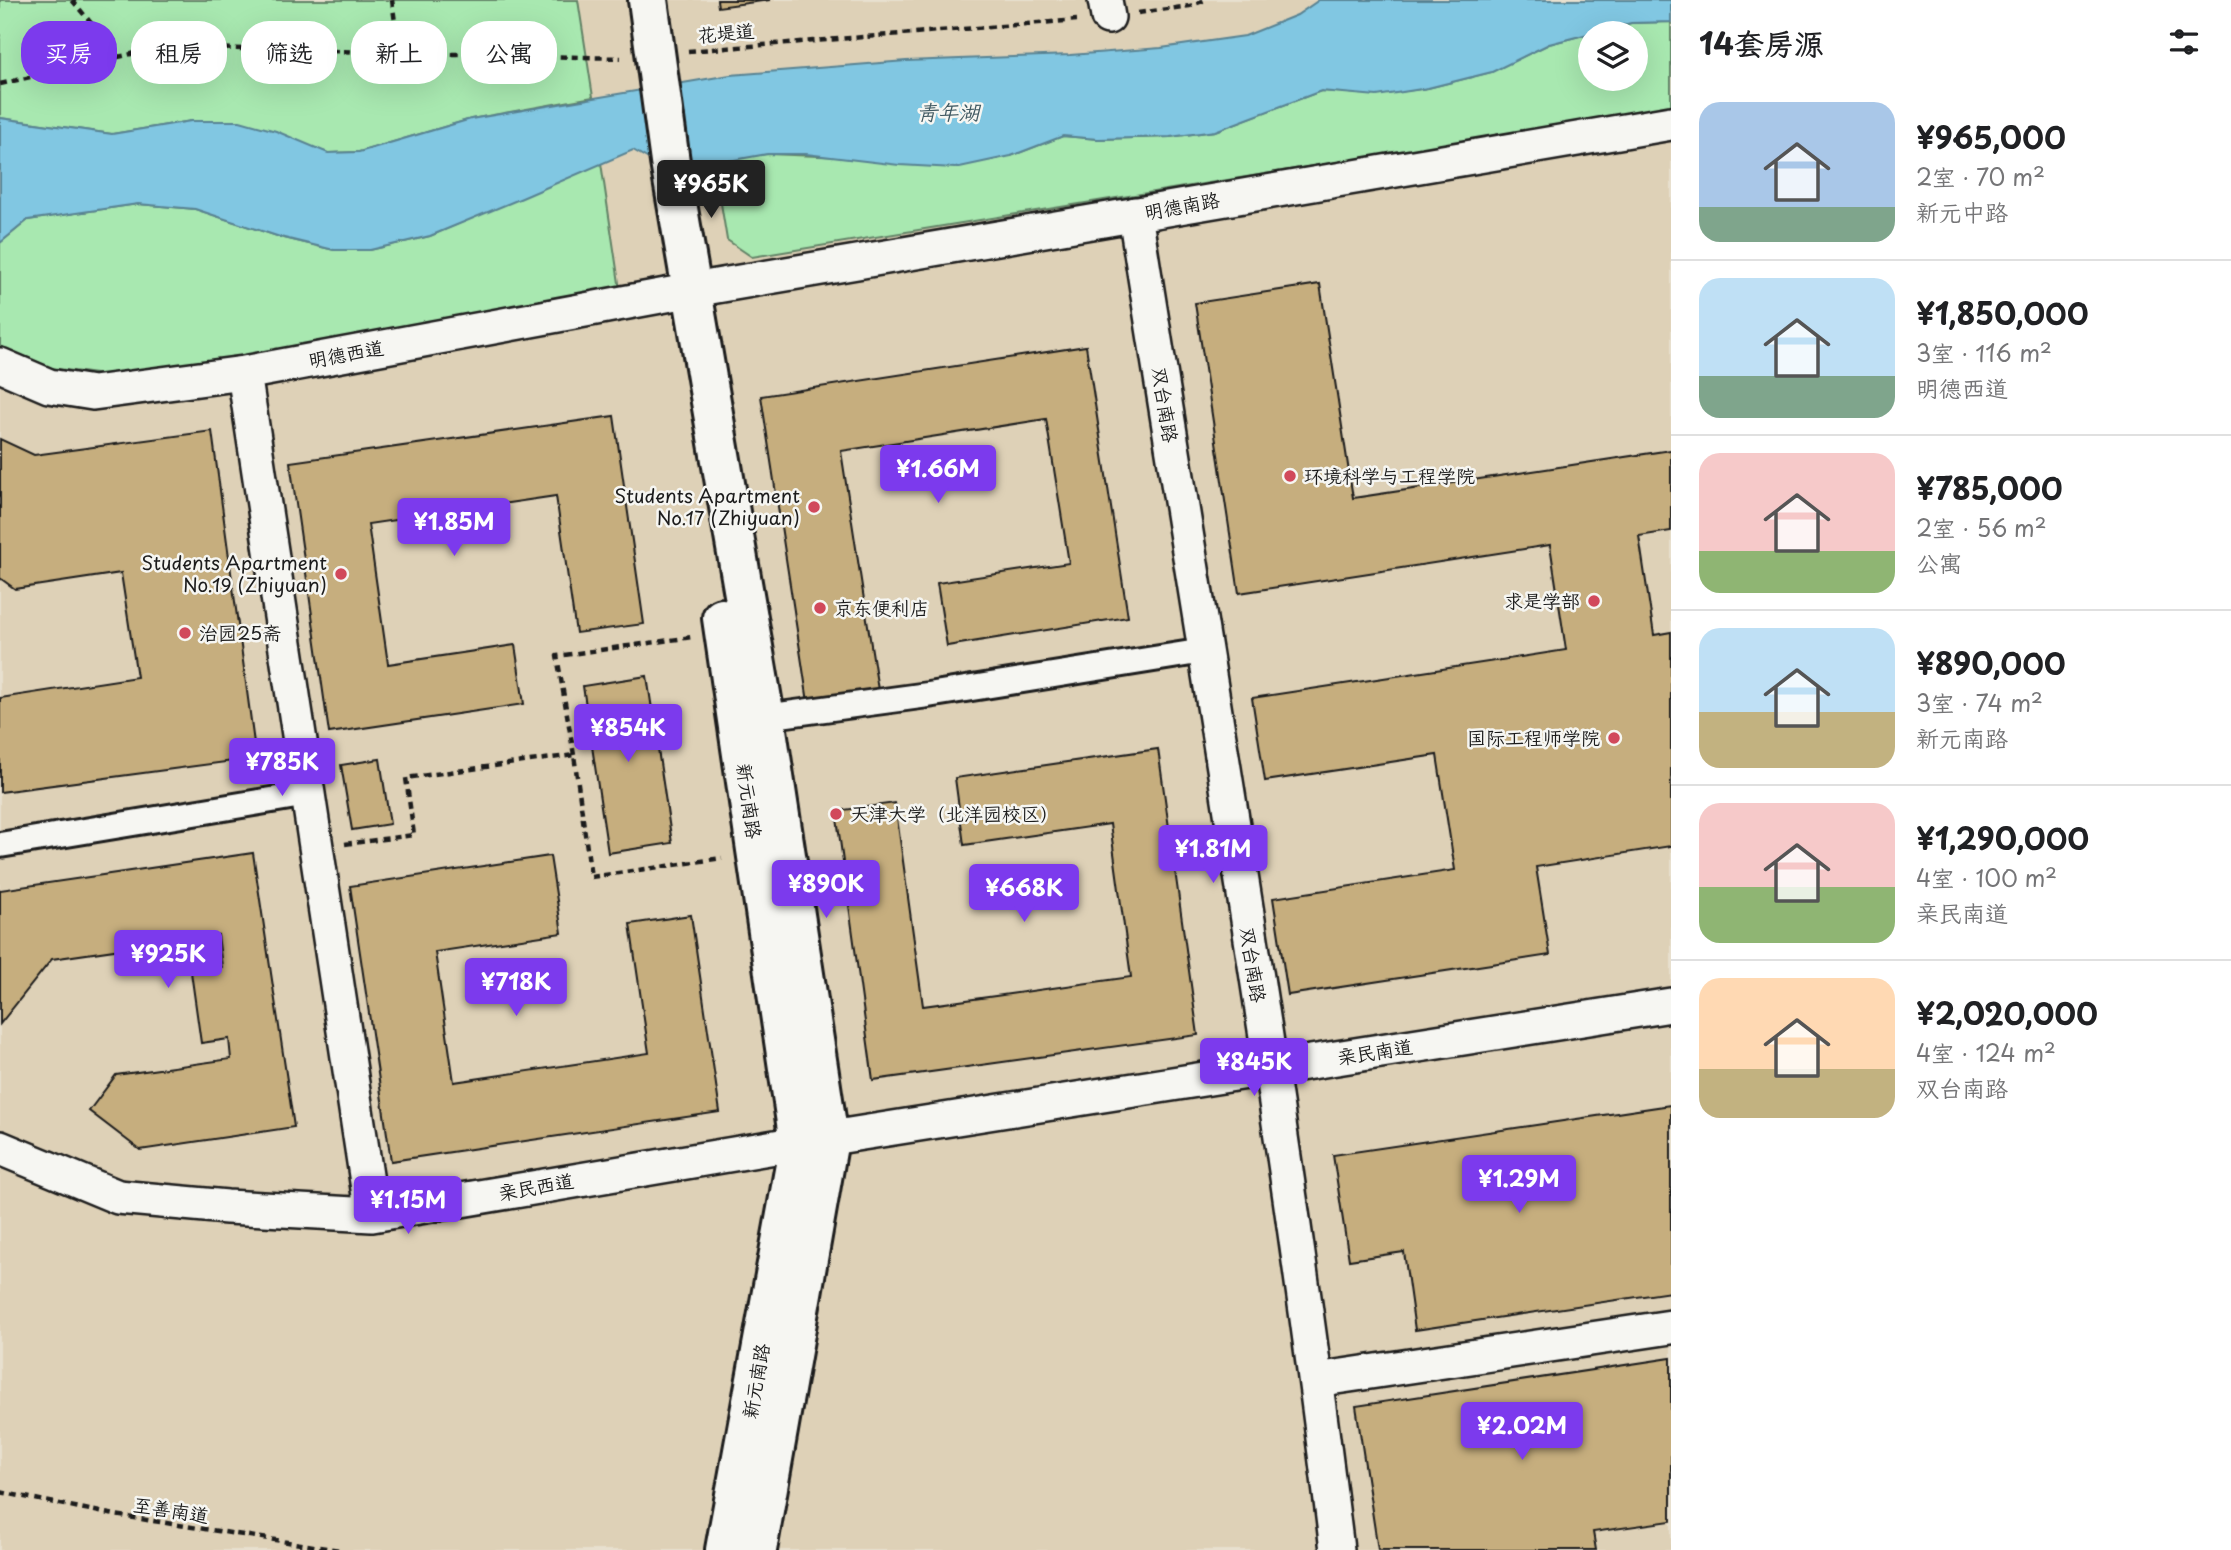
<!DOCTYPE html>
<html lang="zh">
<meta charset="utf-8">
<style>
:root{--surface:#fff;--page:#f2f2f2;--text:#202124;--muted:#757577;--line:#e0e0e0;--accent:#7c3aed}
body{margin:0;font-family:"Playpen Sans","LXGW WenKai TC",sans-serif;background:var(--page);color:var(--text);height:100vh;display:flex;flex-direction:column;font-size:26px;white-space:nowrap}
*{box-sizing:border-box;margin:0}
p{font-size:23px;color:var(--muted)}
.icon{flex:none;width:38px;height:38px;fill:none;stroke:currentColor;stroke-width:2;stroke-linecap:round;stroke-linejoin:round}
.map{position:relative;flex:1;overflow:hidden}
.side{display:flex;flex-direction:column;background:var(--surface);width:560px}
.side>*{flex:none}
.hud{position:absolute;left:21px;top:21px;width:665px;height:63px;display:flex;gap:14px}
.controls{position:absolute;left:1578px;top:21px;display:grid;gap:14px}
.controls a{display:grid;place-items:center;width:70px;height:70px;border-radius:50%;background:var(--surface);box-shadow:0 7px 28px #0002;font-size:35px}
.price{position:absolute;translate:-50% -60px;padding:0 16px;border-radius:7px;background:var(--accent);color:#fff;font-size:23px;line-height:46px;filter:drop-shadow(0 2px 4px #0008)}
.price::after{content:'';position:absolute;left:50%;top:42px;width:21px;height:16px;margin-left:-10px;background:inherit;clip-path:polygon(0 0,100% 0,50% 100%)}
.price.active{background:#222;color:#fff}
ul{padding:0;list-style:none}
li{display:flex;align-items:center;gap:21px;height:175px;padding:0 28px}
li+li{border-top:2px solid var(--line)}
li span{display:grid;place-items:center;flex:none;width:196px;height:140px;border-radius:21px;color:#555}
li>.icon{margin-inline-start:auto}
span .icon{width:84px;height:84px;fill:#fffc;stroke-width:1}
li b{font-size:30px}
h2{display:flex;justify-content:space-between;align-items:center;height:84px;padding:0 28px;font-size:30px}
.chip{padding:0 24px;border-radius:28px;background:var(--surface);box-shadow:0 7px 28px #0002;font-size:24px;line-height:63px}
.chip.active{background:var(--accent);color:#fff}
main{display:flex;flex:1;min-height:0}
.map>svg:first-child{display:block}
</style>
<main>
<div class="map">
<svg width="1671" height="1550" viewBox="0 0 1671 1550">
<rect width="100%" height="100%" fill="#e8e0cf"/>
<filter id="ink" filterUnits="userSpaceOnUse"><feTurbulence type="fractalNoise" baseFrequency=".0143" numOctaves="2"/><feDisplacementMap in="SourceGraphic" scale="14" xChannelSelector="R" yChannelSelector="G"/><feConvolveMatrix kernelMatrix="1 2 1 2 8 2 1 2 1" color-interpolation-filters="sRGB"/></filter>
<g filter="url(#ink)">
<path fill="#ded1b7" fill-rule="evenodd" d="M0,0H1671V1550H0ZM1591,33H1636V79H1591Z"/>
<path fill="#a8e8b0" stroke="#628266" stroke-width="2" d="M0,0H578L593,97L471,119L359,152L328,153L304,145L191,121L112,134L0,118Z
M1671,22V108L752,257L727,240L714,161L767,154L844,157L1011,156L1063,136L1098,139L1170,137L1215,131L1321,91L1377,95L1428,88L1491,72L1549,44L1591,33V79H1636V33H1591L1631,23Z
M601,163L622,303L127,378L35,366L0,346V243L28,220L138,204L195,209L280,237L334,250H370L430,236Z"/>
<path fill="#81c7e2" stroke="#598393" stroke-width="2" d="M1319,0H1671V22L1631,23L1549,44L1492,72L1428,88L1377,96L1321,91L1215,131L1170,137L1098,139L1063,136L1011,156L955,168L899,165L806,154H767L723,162H654L633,150L522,198L430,236L370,250H334L280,237L195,209L138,204L28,220L0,243V118L112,134L191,121H240L276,131L328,153L359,152L471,119L730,75L906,61L1070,55L1161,48L1245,36L1297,15Z"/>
<path fill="#c6ae7e" stroke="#1c1c1c" stroke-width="2" d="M717,0H770L718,7Z
M1320,284L1353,498L1671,450V531L1639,536L1654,635L1671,632V846L1536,867L1550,955L1288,995L1273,898L1455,870L1437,755L1265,781L1252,698L1566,650L1550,545L1239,593L1195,303Z
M1086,346L1128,617L947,646L937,583L1069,563L1046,419L841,451L878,690L808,702L761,396Z
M614,416L644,624L576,633L556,496L368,524L388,664L515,645L524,704L329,733L290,462Z
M212,431L256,758L0,792V698L137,677L121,573L15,589L0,578V439L34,455Z
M647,676L672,843L608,853L583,686Z
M1158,749L1198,1035L873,1080L836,811L895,803L923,1006L1131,977L1110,824L964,845L955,778Z
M380,759L390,824L352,830L341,765Z
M253,853L294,1127L140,1150L89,1111L116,1075L231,1059L229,1039L201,1043L191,972L222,967L218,935L52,959L0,1024V890Z
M550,856L562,933L435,952L454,1082L649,1053L630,924L691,915L720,1112L391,1161L350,886Z
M1671,1105V1292L1415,1330L1404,1252L1349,1260L1333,1155Z
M1671,1358V1521L1593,1532L1596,1550H1378L1356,1406Z"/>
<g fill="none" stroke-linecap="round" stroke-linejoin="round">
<defs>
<path id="pedestrian" d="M765,717L928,695L1204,651
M0,845L308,794"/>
<path id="minor" d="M1105,0L1108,17
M1135,214C1205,659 1283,1103 1337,1550
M0,365L49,386L93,393L244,373L693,290L1671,123
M244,373L372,1215
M0,1148L118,1197L227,1207L372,1215L799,1143L1671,1005
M1316,1380L1671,1327"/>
<path id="tertiary" d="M648,0L670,162L765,717L829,1139L757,1550
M722,618L799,1143L725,1550"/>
</defs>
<use href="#pedestrian" stroke="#1c1c1c" stroke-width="30"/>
<use href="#minor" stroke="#1c1c1c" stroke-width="38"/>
<use href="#tertiary" stroke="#1c1c1c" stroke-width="44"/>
<path stroke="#1c1c1c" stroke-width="4.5" stroke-dasharray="7 5" stroke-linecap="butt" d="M72,0L119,57
M392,0L399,52
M1138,13L1190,6L1205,0
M688,51L1077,20
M0,84L162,47L621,58
M574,755L557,656L692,637
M345,844L414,835L406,778L574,755L591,877L722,858
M0,1492L115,1515L339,1550"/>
<use href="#pedestrian" stroke="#f6f6f2" stroke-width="24"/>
<use href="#minor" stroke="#f6f6f2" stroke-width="33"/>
<use href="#tertiary" stroke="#f6f6f2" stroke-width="38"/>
</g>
</g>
<g fill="#d1495b" stroke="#f6f6f2" stroke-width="2.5">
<circle cx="1290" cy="476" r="7"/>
<circle cx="814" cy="507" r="7"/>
<circle cx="341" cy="574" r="7"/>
<circle cx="1594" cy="601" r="7"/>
<circle cx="820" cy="608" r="7"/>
<circle cx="185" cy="633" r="7"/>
<circle cx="1614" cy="738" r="7"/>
<circle cx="836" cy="814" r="7"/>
</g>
<g text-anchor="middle" stroke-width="5" stroke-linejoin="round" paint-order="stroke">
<g font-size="19" fill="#1c1c1c" stroke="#f6f6f2">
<text transform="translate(726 33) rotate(-5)" y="7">花堤道</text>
<text transform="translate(1182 206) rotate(-10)" y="7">明德南路</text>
<text transform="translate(346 354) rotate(-10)" y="7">明德西道</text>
<text transform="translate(1165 405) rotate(81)" y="7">双台南路</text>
<text transform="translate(749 801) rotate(82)" y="7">新元南路</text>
<text transform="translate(1253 965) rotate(81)" y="7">双台南路</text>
<text transform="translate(1375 1052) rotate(-9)" y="7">亲民南道</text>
<text transform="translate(536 1187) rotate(-10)" y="7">亲民西道</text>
<text transform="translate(756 1381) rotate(-80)" y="7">新元南路</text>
<text transform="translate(171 1510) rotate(9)" y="7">至善南道</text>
</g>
<g font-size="19" fill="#1c1c1c" stroke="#f6f6f2" text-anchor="start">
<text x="1304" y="483">环境科学与工程学院</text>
<text x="800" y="503" text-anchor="end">Students Apartment<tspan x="800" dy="22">No.17 (Zhiyuan)</tspan></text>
<text x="327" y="570" text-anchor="end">Students Apartment<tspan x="327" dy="22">No.19 (Zhiyuan)</tspan></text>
<text x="1580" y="608" text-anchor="end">求是学部</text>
<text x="834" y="615">京东便利店</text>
<text x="199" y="640">治园25斋</text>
<text x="1600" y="745" text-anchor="end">国际工程师学院</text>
<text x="850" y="821">天津大学（北洋园校区）</text>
</g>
<g font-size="21" font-style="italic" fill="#3f5861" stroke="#f6f6f2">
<text x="948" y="120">青年湖</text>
</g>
</g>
</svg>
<div class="controls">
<a><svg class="icon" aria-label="layers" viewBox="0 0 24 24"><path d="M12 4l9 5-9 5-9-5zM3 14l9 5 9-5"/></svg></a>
</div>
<b class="price active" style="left:711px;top:220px">¥965K</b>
<b class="price" style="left:938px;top:505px">¥1.66M</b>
<b class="price" style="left:454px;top:558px">¥1.85M</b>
<b class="price" style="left:628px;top:764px">¥854K</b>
<b class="price" style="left:282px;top:798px">¥785K</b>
<b class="price" style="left:1213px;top:885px">¥1.81M</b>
<b class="price" style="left:826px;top:920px">¥890K</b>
<b class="price" style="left:1024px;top:924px">¥668K</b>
<b class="price" style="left:168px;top:990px">¥925K</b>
<b class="price" style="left:516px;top:1018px">¥718K</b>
<b class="price" style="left:1254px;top:1098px">¥845K</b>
<b class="price" style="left:1519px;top:1215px">¥1.29M</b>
<b class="price" style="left:408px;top:1236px">¥1.15M</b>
<b class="price" style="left:1522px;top:1462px">¥2.02M</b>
<div class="hud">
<a class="chip active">买房</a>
<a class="chip">租房</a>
<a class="chip">筛选</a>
<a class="chip">新上</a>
<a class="chip">公寓</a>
</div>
</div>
<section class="side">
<h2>14套房源<svg class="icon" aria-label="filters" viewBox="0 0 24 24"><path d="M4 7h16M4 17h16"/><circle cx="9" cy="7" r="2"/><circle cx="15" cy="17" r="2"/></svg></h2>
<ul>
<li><span style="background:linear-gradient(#a9c7e8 75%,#7fa58c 0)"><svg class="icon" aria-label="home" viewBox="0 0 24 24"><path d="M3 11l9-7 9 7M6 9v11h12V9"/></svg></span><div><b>¥965,000</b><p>2室 · 70 m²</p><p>新元中路</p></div></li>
<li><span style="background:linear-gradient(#bfe0f5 70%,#7fa58c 0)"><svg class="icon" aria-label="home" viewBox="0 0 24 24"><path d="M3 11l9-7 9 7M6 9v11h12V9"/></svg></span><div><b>¥1,850,000</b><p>3室 · 116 m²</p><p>明德西道</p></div></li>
<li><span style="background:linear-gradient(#f6c9c9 70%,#8fb573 0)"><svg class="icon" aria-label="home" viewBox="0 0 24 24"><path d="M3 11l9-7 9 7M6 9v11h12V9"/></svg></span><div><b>¥785,000</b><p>2室 · 56 m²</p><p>公寓</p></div></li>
<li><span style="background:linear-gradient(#bfe0f5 60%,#c2b280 0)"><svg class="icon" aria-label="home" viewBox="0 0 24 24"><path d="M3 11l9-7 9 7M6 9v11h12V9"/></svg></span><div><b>¥890,000</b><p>3室 · 74 m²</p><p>新元南路</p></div></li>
<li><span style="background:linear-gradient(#f6c9c9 60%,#8fb573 0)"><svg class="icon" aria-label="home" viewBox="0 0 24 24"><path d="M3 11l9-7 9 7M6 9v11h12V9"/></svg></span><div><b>¥1,290,000</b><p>4室 · 100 m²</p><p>亲民南道</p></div></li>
<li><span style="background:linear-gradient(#ffd9b3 65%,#c2b280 0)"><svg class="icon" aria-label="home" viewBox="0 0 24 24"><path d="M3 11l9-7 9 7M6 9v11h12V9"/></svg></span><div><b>¥2,020,000</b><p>4室 · 124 m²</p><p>双台南路</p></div></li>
</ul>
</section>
</main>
